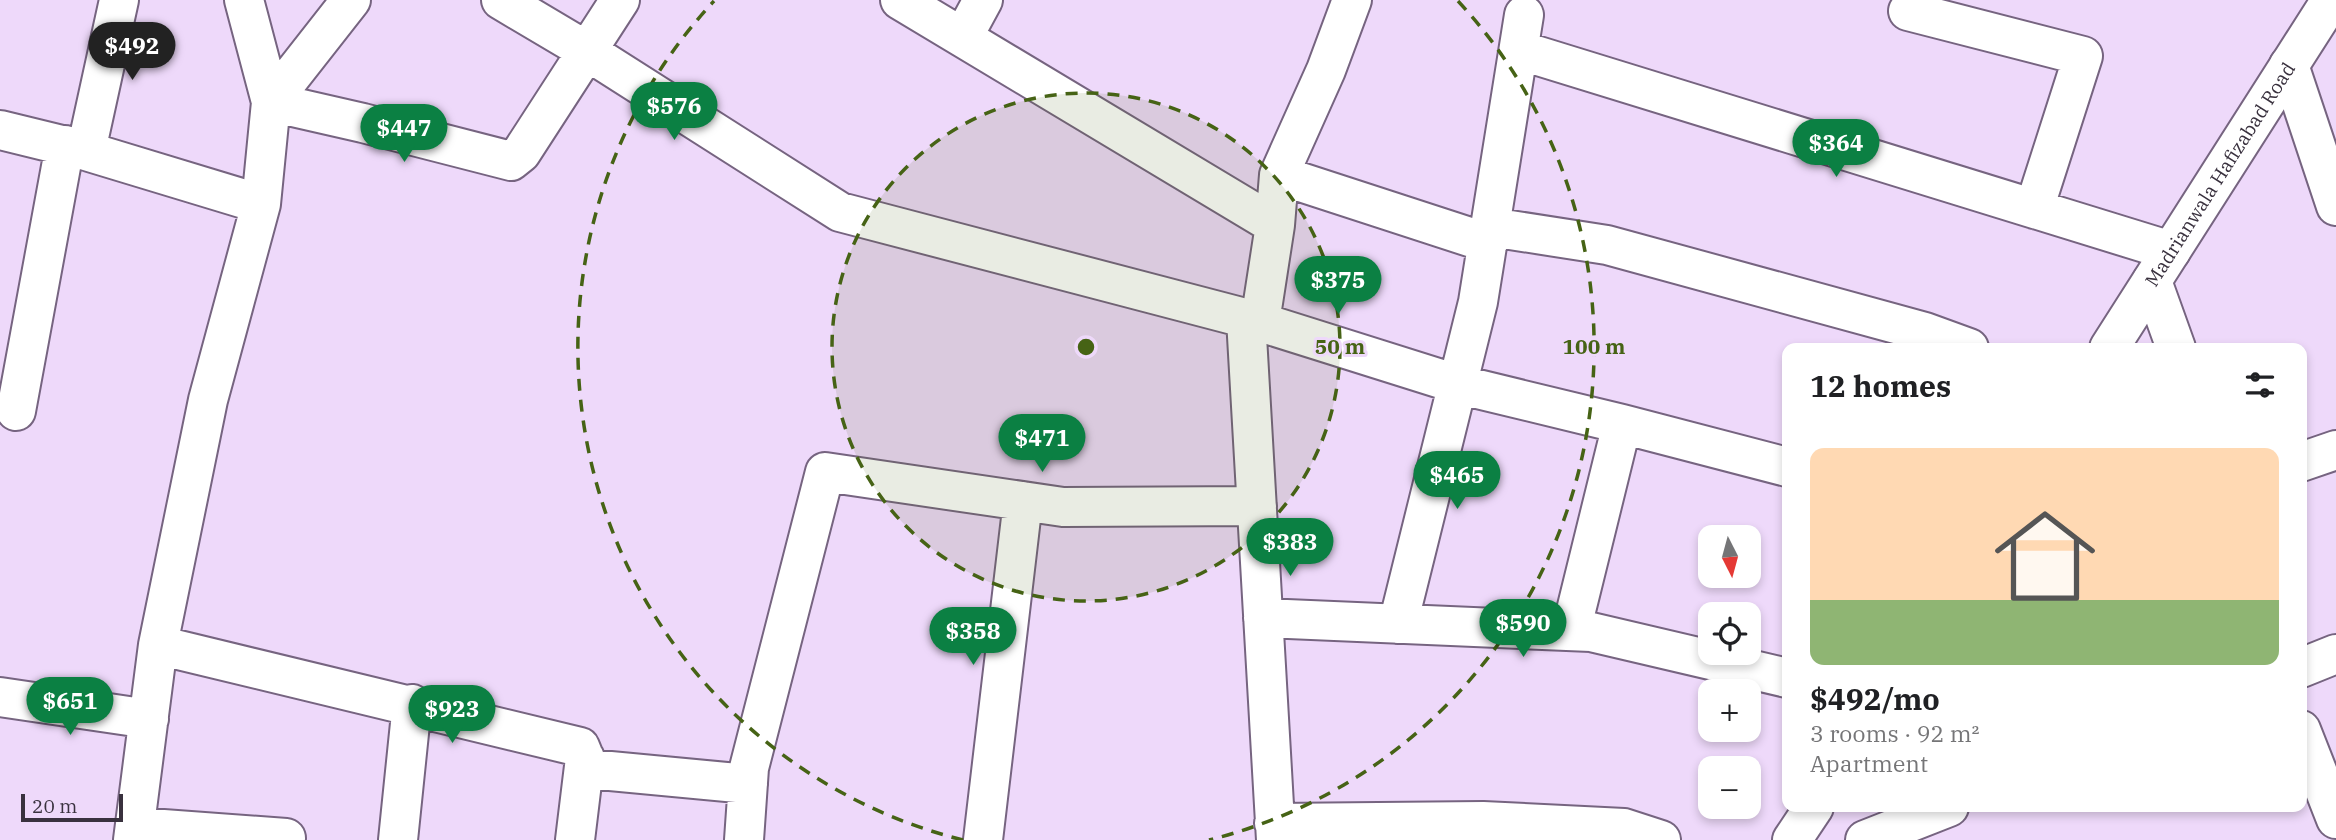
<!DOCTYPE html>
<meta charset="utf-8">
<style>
:root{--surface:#fff;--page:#f6f6f6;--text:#202124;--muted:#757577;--line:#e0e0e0;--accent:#0b8043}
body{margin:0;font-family:"IBM Plex Serif",serif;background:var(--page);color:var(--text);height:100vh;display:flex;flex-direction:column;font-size:26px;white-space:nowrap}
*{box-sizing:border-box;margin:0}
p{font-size:23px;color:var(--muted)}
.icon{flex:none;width:38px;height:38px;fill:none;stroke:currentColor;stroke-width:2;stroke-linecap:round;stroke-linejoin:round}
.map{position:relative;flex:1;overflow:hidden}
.panel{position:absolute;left:1782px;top:343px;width:525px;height:469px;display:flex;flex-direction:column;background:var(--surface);border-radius:14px;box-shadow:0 4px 10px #0003}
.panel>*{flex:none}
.needle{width:46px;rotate:174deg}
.tools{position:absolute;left:1698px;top:525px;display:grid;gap:14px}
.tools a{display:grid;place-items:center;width:63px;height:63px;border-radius:14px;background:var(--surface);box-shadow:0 4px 10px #0003;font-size:35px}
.scale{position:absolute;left:21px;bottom:18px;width:102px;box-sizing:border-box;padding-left:7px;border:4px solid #39313e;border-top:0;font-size:19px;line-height:24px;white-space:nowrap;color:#39313e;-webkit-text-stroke:5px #eed9fa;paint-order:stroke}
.price{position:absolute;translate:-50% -60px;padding:0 16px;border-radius:24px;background:var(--accent);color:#fff;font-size:23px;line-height:46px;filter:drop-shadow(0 2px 4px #0008)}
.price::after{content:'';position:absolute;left:50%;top:42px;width:21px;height:16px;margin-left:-10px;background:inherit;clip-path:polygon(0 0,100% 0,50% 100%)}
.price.on{background:#222;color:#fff}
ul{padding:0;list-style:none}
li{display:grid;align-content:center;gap:14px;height:371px;padding:0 28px}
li+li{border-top:2px solid var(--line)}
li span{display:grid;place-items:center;height:217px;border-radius:14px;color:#555}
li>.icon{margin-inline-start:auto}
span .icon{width:126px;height:126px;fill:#fffc;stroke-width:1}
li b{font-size:30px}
h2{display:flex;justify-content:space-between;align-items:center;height:84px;padding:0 28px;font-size:30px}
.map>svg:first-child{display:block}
</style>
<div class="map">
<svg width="2336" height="840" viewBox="0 0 2336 840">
<rect width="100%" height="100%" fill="#eed9fa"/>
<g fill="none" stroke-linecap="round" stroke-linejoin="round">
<defs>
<path id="street" d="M501,0L587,51L840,212L1260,322L1457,384L1622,424L1787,467
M900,0L1275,225
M1908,11L2083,56L2034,209
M963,37L983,0
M1519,50L2171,251
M2289,65L2336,206
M271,102L363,123L511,161L521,153L620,0
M271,102L351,0
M0,130L86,151L261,204
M86,151L119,0
M1279,175L1488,243
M1491,227L1607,245L1925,332L1969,348
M2152,281L2176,348
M1246,319L1276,840
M1260,322L1275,225L1279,175L1326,70L1352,0
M16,411L65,145
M2301,462L2336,450
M1263,618L1591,632L1787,678
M1398,624L1478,302L1524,15
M1571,631L1622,424
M158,645L580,747L589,769L748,784
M2301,668L2336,654
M0,697L149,719
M2301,730L2336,819
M1274,823L1483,821L1624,828L1661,840
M136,827L286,838
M133,840L158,645L208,400L261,204L271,102L244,0
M398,840L412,704
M575,840L585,758
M744,840L749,768L825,472L1063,507L1257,506
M983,840L1023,501
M1865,840L1949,807"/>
<g id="primary">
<path id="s1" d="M2109,348L2331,0"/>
<path d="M1792,840L1814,807"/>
</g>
</defs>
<use href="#street" stroke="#766480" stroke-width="42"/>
<use href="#primary" stroke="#766480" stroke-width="42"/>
<use href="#street" stroke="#fff" stroke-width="38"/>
<use href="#primary" stroke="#fff" stroke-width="38"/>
</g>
<circle cx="1086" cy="347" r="254" fill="#466315" fill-opacity=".12"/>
<g fill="none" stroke="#466315" stroke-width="3.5" stroke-dasharray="12 9">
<circle cx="1086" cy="347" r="254"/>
<path d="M963 840A508 508 0 0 1 714 1M1458 1A508 508 0 0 1 1209 840"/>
</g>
<g text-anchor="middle" stroke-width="6" stroke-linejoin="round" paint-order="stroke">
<g font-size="19" fill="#39313e" stroke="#eed9fa">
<text dy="7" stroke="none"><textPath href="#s1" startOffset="206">Madrianwala Hafizabad Road</textPath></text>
</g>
</g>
<circle cx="1086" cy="347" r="10" fill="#466315" stroke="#eed9fa" stroke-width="3.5"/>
<g font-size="21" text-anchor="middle" font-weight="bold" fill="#466315" stroke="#eed9fa" stroke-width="6" stroke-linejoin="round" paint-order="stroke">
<text x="1340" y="354">50 m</text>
<text x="1594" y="354">100 m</text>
</g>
</svg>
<div class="tools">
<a><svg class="needle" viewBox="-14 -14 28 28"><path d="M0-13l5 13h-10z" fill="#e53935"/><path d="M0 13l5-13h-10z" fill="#757577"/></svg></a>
<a><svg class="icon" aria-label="locate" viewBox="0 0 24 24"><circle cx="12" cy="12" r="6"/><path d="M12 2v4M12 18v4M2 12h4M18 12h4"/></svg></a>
<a>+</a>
<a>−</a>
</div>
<div class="scale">20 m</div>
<b class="price on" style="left:132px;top:82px">$492</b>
<b class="price" style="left:674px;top:142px">$576</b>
<b class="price" style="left:404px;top:164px">$447</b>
<b class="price" style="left:1836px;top:179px">$364</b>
<b class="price" style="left:1338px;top:316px">$375</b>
<b class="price" style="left:1042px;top:474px">$471</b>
<b class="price" style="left:1457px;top:511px">$465</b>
<b class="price" style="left:1290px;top:578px">$383</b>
<b class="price" style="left:1523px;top:659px">$590</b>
<b class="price" style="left:973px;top:667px">$358</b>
<b class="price" style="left:70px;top:737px">$651</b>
<b class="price" style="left:452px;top:745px">$923</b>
<section class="panel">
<h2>12 homes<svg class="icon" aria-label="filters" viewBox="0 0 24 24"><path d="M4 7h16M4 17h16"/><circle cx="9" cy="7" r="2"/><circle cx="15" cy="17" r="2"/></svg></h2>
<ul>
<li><span style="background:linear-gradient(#ffd9b3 70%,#8fb573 0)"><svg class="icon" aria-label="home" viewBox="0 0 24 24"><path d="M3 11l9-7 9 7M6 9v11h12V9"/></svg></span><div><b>$492/mo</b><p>3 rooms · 92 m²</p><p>Apartment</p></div></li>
</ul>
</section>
</div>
